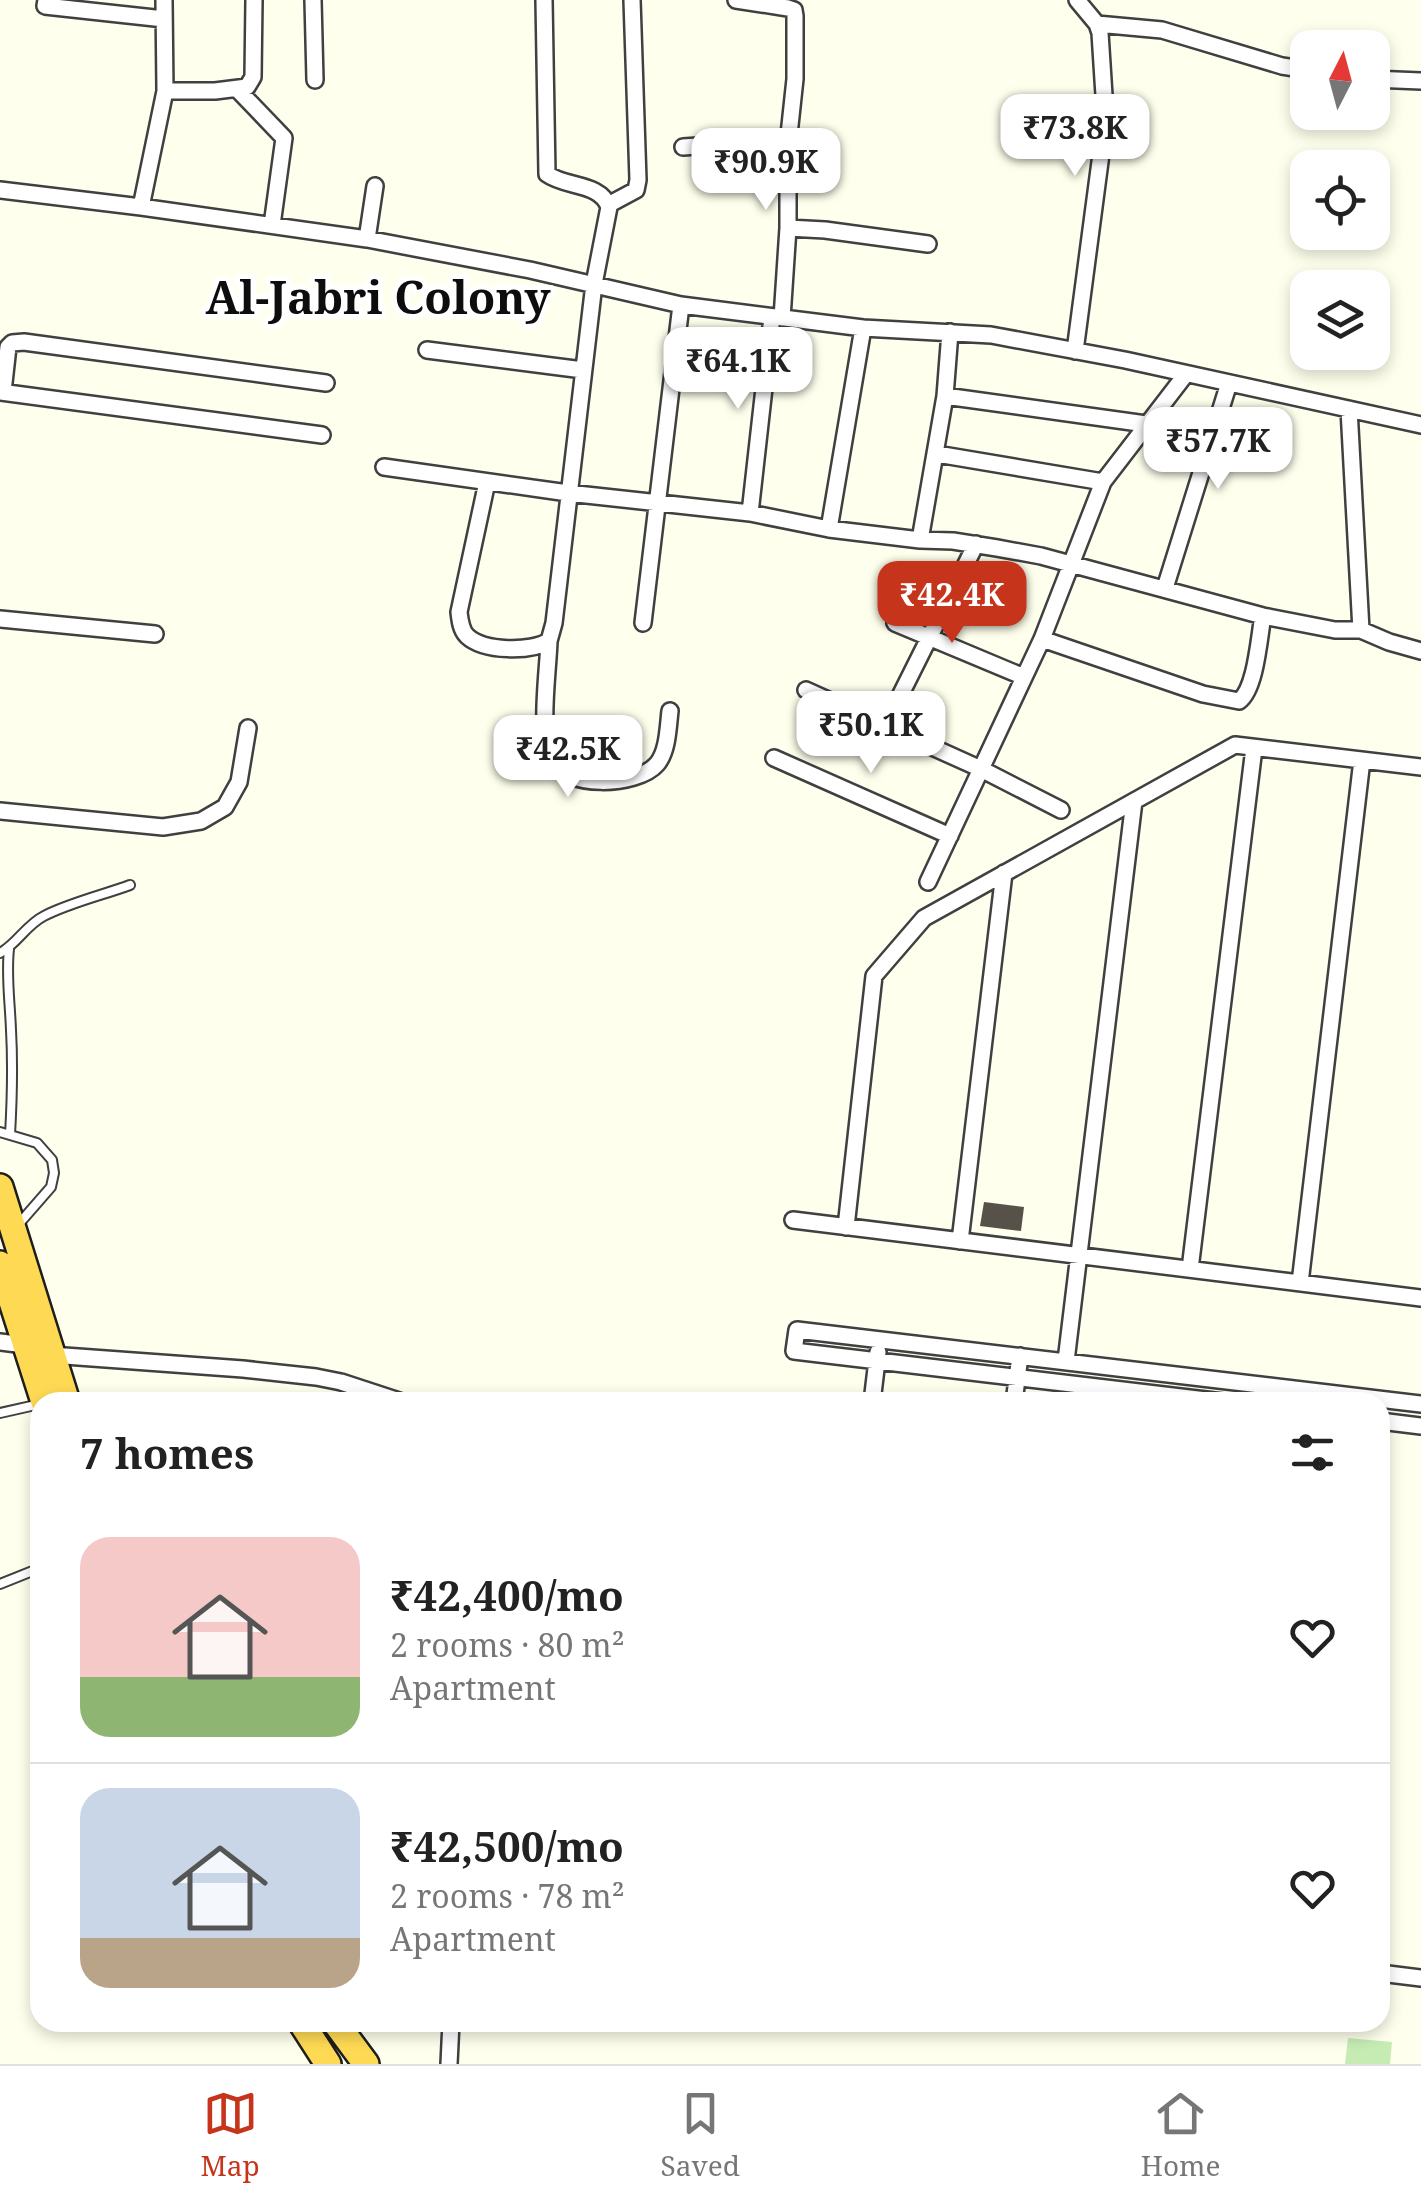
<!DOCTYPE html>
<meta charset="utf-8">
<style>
:root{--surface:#fff;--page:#f2f2f2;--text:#222;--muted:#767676;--line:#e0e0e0;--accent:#c6341c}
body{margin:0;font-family:"Noto Serif",serif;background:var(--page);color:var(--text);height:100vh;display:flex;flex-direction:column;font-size:38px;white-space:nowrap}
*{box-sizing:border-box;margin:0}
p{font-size:32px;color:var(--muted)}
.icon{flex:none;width:55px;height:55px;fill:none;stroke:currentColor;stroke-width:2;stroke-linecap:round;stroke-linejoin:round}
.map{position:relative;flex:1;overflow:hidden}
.drawer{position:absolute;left:30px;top:1392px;width:1360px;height:640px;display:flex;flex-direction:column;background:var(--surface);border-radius:30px;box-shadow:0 5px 15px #0003}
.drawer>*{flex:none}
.needle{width:65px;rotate:6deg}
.fabs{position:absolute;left:1290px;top:30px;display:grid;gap:20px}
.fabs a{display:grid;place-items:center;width:100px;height:100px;border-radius:20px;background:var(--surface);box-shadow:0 5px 15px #0003;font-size:50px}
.price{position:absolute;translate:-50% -85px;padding:0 22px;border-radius:20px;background:#fff;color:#222;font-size:32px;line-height:65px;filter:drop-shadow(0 2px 5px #0008)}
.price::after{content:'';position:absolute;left:50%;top:60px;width:30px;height:22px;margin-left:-15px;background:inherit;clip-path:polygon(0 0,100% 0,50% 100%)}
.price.on{background:var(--accent);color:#fff}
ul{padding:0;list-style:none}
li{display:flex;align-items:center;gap:30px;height:250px;padding:0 50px}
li+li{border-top:2px solid var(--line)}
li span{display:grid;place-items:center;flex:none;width:280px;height:200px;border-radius:30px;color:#555}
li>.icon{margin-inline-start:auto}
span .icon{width:120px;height:120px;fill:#fffc;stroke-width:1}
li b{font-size:42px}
h2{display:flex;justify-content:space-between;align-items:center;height:120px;padding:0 50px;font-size:42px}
.menu{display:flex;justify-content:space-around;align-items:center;height:140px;border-top:2px solid var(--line);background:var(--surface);font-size:28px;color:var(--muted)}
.menu a{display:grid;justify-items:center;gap:5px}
.menu .on{color:var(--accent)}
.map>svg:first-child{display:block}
</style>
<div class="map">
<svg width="1421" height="2064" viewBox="0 0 1421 2064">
<rect width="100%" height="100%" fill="#ffffed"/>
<path fill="#c6ecb4" d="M1348,2038L1392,2042L1390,2064H1345Z"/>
<path fill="#565149" d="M984,1202L1024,1207L1021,1231L980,1226Z"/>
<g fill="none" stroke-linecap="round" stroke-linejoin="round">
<defs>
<path id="service" d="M9,949C6,976 10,1002 11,1030C13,1065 12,1100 10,1135
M0,953C17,944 26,925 44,916C69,903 103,895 130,885
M0,1132L37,1143L52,1160L54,1173L51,1187L17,1226
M0,1413L40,1404
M0,1584L40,1568"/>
<path id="minor" d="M46,0L45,6L164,19
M313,0L315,80
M736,0L788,8L794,10L795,16V79L788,144V228L782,318
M1097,24L1162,30L1282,66L1308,70
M1372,79L1421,81
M238,90L284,138L272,225
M165,91H215L247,87L253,77L254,0
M683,147L758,142L788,144
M0,190L141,207L367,239L530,270L681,305L863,328L991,335L1125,360L1421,425
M608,205L636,190L638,180L632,0
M141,207L165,91L164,0
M788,228L825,230L928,244
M367,239L375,186
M427,350L583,370
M1075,351L1103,139L1105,111L1100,33L1097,24L1077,0
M0,392L322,435
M3,392L8,347L12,343L24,342L326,383
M945,396L1146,424
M1349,409L1361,630
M937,454L1103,482
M384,467L568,493L750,513L829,529L920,540L953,541L997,548L1041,556L1263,616L1335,630H1361L1389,642L1421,651
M487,482L459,612C460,621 461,630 467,636C484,652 531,652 549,641L554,623L594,284L609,207C600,182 566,188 547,174L544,0
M750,513L772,317
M829,529L863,328
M920,540L945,396L950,332
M1165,588L1229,383
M0,619L155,634
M643,623L681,305
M895,623L1024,677
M1042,639L1203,694L1239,701C1256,689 1259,637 1263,616
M549,641C548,672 539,731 551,759C563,789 637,787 657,764C668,751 668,727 670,711
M806,690L981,769L1061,810
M885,726L976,544
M774,758L950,836
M0,811L163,827L201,821L225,807L239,782L248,728
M928,882L1042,639L1103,482L1186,374
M793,1220L1421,1298
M846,1227L874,976L924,918L1235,745L1421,767
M960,1241L1004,873
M1190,1269L1254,748
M1300,1283L1362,760
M0,1342L25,1345
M51,1355L243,1369L316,1377L341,1382L402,1402
M1066,1361L1134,801
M872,1402L878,1352
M1014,1402L1020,1356
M1223,1402L794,1351L797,1330L1421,1404
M1380,1421L1421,1426
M1380,1973L1421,1978
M449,2064L451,2022"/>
<path id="trunk" d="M0,1187L67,1402
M0,1264L44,1402
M301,2022L328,2064
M335,2022L366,2064"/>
</defs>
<use href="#service" stroke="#404040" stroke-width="12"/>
<use href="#minor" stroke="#404040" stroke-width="20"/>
<use href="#trunk" stroke="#1e1e1e" stroke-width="30"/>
<use href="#service" stroke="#fff" stroke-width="8"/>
<use href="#minor" stroke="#fff" stroke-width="15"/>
<use href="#trunk" stroke="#feda54" stroke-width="25"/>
</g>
<g text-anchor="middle" stroke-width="10" stroke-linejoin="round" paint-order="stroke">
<g font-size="45" font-weight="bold" fill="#0d0d0d" stroke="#fff">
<text x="378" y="314">Al-Jabri Colony</text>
</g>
</g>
</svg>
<div class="fabs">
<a><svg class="needle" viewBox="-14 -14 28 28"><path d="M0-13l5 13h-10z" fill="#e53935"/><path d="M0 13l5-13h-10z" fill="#767676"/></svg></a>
<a><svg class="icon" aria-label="locate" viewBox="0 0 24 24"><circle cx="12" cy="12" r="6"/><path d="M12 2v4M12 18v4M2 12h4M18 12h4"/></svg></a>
<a><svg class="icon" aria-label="layers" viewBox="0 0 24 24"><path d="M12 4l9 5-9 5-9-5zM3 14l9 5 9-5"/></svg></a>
</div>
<b class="price" style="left:1075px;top:179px">₹73.8K</b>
<b class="price" style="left:766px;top:213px">₹90.9K</b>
<b class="price" style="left:738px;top:412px">₹64.1K</b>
<b class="price" style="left:1218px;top:492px">₹57.7K</b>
<b class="price on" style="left:952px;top:646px">₹42.4K</b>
<b class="price" style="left:871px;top:776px">₹50.1K</b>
<b class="price" style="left:568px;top:800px">₹42.5K</b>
<section class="drawer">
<h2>7 homes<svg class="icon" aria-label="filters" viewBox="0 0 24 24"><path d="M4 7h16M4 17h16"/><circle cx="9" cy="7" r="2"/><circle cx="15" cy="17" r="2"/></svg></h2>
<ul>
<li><span style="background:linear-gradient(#f6c9c9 70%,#8fb573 0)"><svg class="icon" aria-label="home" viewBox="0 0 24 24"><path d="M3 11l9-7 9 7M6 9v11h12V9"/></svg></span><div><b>₹42,400/mo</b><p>2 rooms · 80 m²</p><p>Apartment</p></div><svg class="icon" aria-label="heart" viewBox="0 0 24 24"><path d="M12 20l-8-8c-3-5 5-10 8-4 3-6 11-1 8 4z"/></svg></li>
<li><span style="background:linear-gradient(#c9d6e8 75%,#b9a48a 0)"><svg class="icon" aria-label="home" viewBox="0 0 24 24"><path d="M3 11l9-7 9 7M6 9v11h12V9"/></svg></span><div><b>₹42,500/mo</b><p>2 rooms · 78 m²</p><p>Apartment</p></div><svg class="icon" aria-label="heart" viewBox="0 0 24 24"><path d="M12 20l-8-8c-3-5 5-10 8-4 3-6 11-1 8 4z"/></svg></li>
</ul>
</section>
</div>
<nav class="menu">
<a class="on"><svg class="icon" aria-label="map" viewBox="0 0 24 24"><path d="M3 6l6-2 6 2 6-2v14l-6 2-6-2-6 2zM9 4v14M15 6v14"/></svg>Map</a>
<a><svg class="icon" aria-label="saved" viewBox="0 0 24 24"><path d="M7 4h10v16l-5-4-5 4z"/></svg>Saved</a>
<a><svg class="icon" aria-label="home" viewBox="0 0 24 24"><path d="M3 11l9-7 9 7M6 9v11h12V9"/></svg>Home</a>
</nav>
